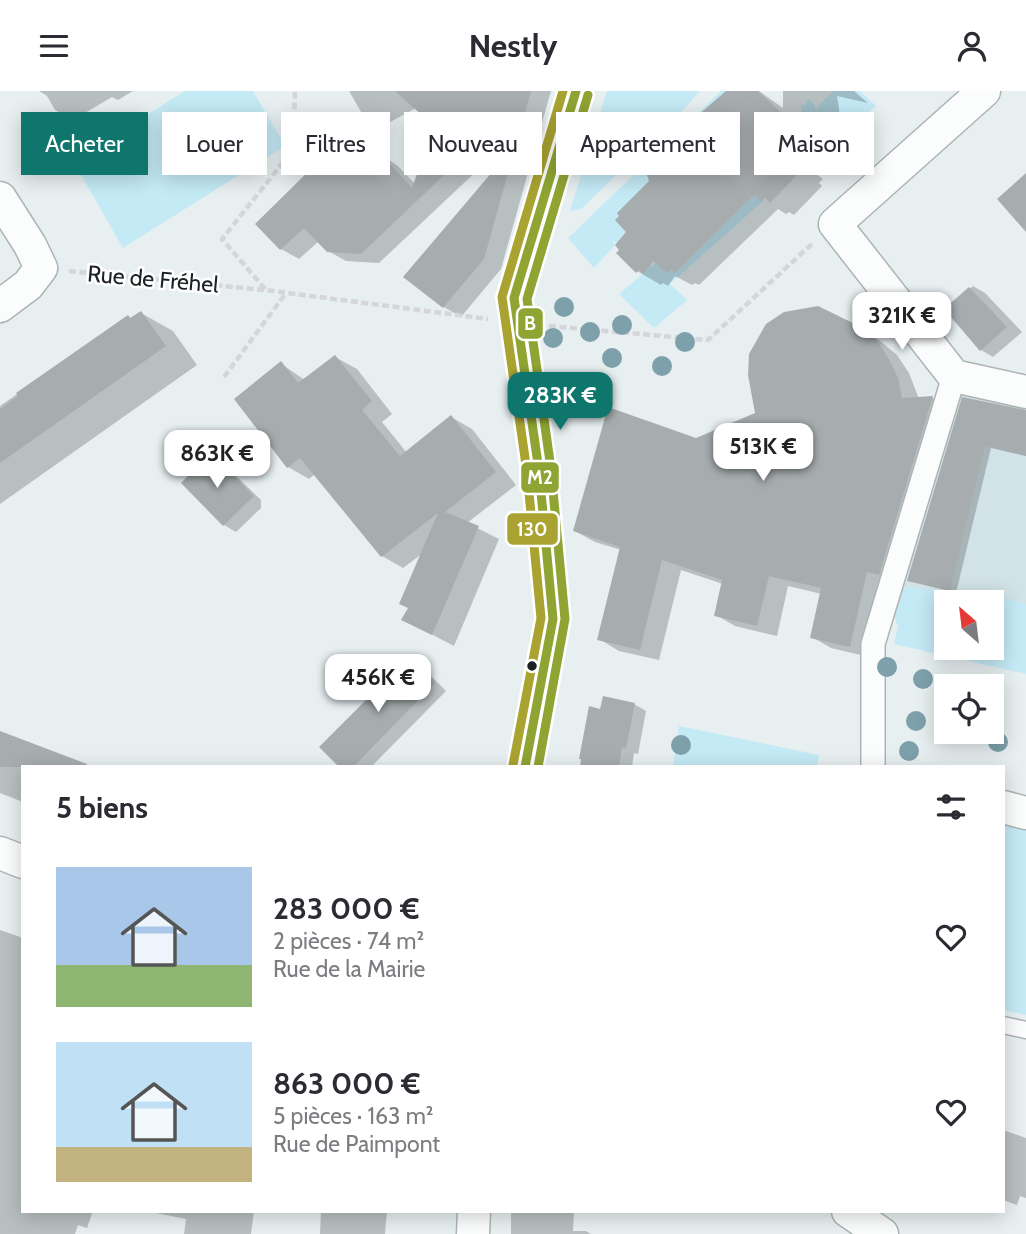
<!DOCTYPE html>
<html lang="fr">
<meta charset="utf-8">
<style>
:root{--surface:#fff;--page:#f2f2f3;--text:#2b2b33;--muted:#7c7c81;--accent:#0f766e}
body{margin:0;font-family:Cabin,sans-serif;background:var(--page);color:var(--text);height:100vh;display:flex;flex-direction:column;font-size:26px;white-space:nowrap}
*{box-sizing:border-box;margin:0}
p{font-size:23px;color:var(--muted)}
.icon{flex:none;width:38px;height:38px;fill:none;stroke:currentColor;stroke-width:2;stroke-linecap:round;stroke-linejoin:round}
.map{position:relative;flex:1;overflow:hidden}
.details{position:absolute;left:21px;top:674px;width:984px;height:448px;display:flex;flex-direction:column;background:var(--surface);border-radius:0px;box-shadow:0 4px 18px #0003}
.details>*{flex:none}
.guide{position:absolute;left:21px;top:21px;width:985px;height:63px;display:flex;gap:14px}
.needle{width:46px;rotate:332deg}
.tools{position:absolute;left:934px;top:499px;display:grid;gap:14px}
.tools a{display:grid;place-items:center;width:70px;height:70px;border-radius:0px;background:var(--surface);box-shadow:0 4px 18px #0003;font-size:35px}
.price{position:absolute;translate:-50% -60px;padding:0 16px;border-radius:14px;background:#fff;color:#222;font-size:23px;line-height:46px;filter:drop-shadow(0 2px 4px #0008)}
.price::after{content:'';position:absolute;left:50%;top:42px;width:21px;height:16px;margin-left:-10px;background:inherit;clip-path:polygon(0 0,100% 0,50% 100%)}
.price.selected{background:var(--accent);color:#fff}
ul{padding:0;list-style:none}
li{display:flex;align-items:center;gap:21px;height:175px;padding:0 35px}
li span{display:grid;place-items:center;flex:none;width:196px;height:140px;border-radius:0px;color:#555}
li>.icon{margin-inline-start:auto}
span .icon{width:84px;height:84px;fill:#fffc;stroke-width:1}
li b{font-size:30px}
h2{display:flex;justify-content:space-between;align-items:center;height:84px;padding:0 35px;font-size:30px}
.chip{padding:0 24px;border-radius:0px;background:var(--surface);box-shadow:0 4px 18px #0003;font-size:24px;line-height:63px}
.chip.selected{background:var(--accent);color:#fff}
header{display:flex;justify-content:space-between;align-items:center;height:91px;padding:0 35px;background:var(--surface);font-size:32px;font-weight:800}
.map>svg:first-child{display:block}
</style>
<header><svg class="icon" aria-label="menu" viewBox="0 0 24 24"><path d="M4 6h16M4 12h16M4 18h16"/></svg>Nestly<svg class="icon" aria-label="person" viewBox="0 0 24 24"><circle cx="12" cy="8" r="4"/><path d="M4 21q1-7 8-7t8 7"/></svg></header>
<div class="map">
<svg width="1026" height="1143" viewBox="0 0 1026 1143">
<rect width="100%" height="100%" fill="#e7eff1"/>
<path fill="#d2e3e7" d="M953,300L1026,316V538L992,511L885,513Z"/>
<path fill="#c4eaf5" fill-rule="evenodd" d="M185,0H253L285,55L123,157L73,70Z
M607,0H700L675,28L581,118L570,120Z
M721,0H728L689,37L692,40L696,36L703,44L691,56L687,53L684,56L687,59L675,72L663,58L649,74L658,87L636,142L622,156L612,149L615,154L594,177L568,147Z
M833,0H860L876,15L800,82L797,77L800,73L786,67L806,54L802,51L806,46L790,39L799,31L802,32L801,14H805L809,8L815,14V18H818V15Z
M755,97L762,111L670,193L687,209L654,237L619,203L643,183L646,179L642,176L647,171L652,176L657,171L675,182L745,113Z
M902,496L999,505L1026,513V583L894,553L898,535L893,523ZM947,511H992V556H947Z
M679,635L819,664L817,675H673Z
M1003,728L1026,735V924L1003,919Z"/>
<path fill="#0003" d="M39,0H133L118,9L112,6L73,29L55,19L47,5Z
M349,0H551L501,178L461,226L444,216L507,66L499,59L379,172L346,170L328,160L319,150L299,168L281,158L257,133L356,47L398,75L415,93L436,35L416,17L381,36L364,26Z
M743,0H759L783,17V0H854L868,12L837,5L841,31L807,32L792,23L829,60L825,65L829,68L815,82L823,88L819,92L822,95L794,124L789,121L786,123L778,118L699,194L695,192L692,194L675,185L668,195L663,192L661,194L637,180L742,66Z
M973,195L985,202L1022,241L993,266L981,259L947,218Z
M141,222L173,240L197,274L0,413V315L128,226L131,228Z
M858,237L879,249L897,264L909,282L919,308L933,307L952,318L869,566L831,557L812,546L822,503L788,495L777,545L735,535L716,524L723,493L681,479L659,569L619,560L599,548L621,459L595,451L575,440L696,349L757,323Z
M335,266L357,278L392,323L382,331L407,362L451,326L472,338L516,394L467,432L499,448L454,555L404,529L410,517L423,462L403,477L382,465L315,383L309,388L288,376L281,273L305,289Z
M964,308L1026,321V365L991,357L956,502L909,489Z
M211,365L223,372L261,409V417L236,441L224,434Z
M407,566L419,573L446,600L371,676H342Z
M634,613L646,620L638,663L634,662L632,676H582L602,620Z
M0,642L90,676H23V711L0,702Z
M0,839L23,847V1120H93L87,1137L78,1134L75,1143H0Z
M1003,1039L1026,1047V1107L1020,1105L1017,1114L1003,1109Z
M146,1120H254L251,1143H184L186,1128Z
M321,1120H387L385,1143H320Z
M511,1120H574L573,1140H586L591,1143H511Z"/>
<path fill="#a7adaf" d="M395,0H531L484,168L443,217L403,186L504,67L483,47L361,163L327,161L304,137L280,159L255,133L328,61L331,65L356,45L380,62L412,97L434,35Z
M726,0H758L807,46L802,51L806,54L793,67L800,74L797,77L800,81L770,112L765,107L762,111L754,104L675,182L671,179L667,182L653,170L643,183L639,179L636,182L616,162L619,159L615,154L626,141L615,129L619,125L617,122L649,90L645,78L668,58L736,63L690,31Z
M1026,82V141L997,108Z
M969,196L1007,236L980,260L944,218Z
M818,215L859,235L878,251L890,270L898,287L902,307L933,305L879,484L867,481L850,556L810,547L821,497L769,485L757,535L714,525L722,489L662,469L640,559L597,549L620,456L573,440L608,316L696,347L755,322L748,284L749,263L766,233L784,221Z
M141,220L166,255L0,372V318L18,305L16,302L128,224L130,227Z
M335,264L372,310L362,319L400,365L451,324L496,381L445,421L479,435L432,544L401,529L408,517L399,513L438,422L381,466L300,367L287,377L234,308L281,270L298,292Z
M962,306L1026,319V365L985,355L950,500L907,490Z
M211,362L254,405L223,435L181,392Z
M407,564L435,592L353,676H339L319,656L369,606L366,604Z
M603,605L635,612L626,657L622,656L619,676H580L581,668H579L589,615L600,618Z
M0,640L87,673V676H0Z"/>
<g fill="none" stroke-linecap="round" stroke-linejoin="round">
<defs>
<path id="service" d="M1003,934L1026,939"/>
<path id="pedestrian" d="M873,676V553L954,285"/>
<path id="minor" d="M984,0L835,133L954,285L1026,301
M0,107L30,154L41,177L28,194L0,215
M525,676L553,528L539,380L514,207L576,0
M1003,716L1026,722
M0,762L23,771
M848,1120L882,1143
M473,1143L474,1120"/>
</defs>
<use href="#service" stroke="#aeb4b5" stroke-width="19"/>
<use href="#pedestrian" stroke="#aeb4b5" stroke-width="26"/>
<use href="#minor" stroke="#aeb4b5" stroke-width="35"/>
<path stroke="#d4d6d7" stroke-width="4.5" stroke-dasharray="7 3.5" stroke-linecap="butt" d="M69,180L265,199L488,228
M265,198L222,148L293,59L295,0
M549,235L708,249L813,152
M224,286L286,202"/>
<use href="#service" stroke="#fbfdfd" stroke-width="16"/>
<use href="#pedestrian" stroke="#fbfdfd" stroke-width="23"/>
<use href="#minor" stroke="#fbfdfd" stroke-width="32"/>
<defs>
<path id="bus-1" d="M525,676L553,528L539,380L514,207L576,0"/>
<path id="bus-2" d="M538,676L565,528L551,378L527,208L588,4"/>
<path id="bus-3" d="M513,674L541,527L527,381L502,206L563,0"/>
</defs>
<use href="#bus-1" stroke="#fff" stroke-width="14"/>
<use href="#bus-2" stroke="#fff" stroke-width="14"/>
<use href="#bus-3" stroke="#fff" stroke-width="14"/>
<use href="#bus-1" stroke="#8fa433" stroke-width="9"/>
<use href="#bus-2" stroke="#8fa433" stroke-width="9"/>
<use href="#bus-3" stroke="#aaa332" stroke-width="9"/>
</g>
<g fill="#7da0aa">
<circle cx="564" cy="216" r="10"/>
<circle cx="622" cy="234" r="10"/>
<circle cx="590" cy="241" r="10"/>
<circle cx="553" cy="247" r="10"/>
<circle cx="685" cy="251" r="10"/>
<circle cx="612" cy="267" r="10"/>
<circle cx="662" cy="275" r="10"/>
<circle cx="566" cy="296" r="10"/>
<circle cx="600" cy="306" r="10"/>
<circle cx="887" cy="576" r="10"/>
<circle cx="923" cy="588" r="10"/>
<circle cx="916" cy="630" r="10"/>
<circle cx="998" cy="651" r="10"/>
<circle cx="681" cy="654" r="10"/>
<circle cx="909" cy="660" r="10"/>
</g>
<circle fill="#1c2123" stroke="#fff" stroke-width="2.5" cx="532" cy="575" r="6"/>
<g text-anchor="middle" stroke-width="5" stroke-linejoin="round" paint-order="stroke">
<g font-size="23" fill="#1c2123" stroke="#fff">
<text transform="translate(153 188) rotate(5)" y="8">Rue de Fréhel</text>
</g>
</g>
<g stroke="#fff" stroke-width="2.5">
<rect x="517" y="216" width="27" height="33" rx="7" fill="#8fa433"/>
<rect x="520" y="370" width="40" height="33" rx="7" fill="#8fa433"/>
<rect x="506" y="421" width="53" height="34" rx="7" fill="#aaa332"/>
</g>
<g font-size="19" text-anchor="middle" font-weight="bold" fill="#fff">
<text x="530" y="239">B</text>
<text x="540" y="393">M2</text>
<text x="532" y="445">130</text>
</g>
</svg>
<div class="tools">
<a><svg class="needle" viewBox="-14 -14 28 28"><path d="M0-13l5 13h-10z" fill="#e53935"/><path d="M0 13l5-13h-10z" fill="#7c7c81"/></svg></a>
<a><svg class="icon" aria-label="locate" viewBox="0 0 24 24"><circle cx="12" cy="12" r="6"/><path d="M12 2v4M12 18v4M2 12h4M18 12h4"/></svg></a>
</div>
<b class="price" style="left:902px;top:261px">321K €</b>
<b class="price selected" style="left:560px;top:341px">283K €</b>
<b class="price" style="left:763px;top:392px">513K €</b>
<b class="price" style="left:217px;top:399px">863K €</b>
<b class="price" style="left:378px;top:623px">456K €</b>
<div class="guide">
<a class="chip selected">Acheter</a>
<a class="chip">Louer</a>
<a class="chip">Filtres</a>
<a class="chip">Nouveau</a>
<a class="chip">Appartement</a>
<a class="chip">Maison</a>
</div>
<section class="details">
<h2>5 biens<svg class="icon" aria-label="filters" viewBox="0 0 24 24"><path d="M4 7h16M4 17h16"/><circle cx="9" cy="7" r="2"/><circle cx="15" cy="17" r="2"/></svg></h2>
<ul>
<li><span style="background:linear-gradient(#a9c7e8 70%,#8fb573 0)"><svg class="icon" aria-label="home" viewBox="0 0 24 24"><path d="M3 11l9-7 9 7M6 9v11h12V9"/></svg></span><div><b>283 000 €</b><p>2 pièces · 74 m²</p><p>Rue de la Mairie</p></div><svg class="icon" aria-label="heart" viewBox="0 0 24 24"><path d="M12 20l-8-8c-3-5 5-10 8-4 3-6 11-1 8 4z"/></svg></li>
<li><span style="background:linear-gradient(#bfe0f5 75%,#c2b280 0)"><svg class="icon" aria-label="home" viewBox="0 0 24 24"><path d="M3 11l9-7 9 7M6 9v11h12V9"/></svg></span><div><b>863 000 €</b><p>5 pièces · 163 m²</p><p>Rue de Paimpont</p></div><svg class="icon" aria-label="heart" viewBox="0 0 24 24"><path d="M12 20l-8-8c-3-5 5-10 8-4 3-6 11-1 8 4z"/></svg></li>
</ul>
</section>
</div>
